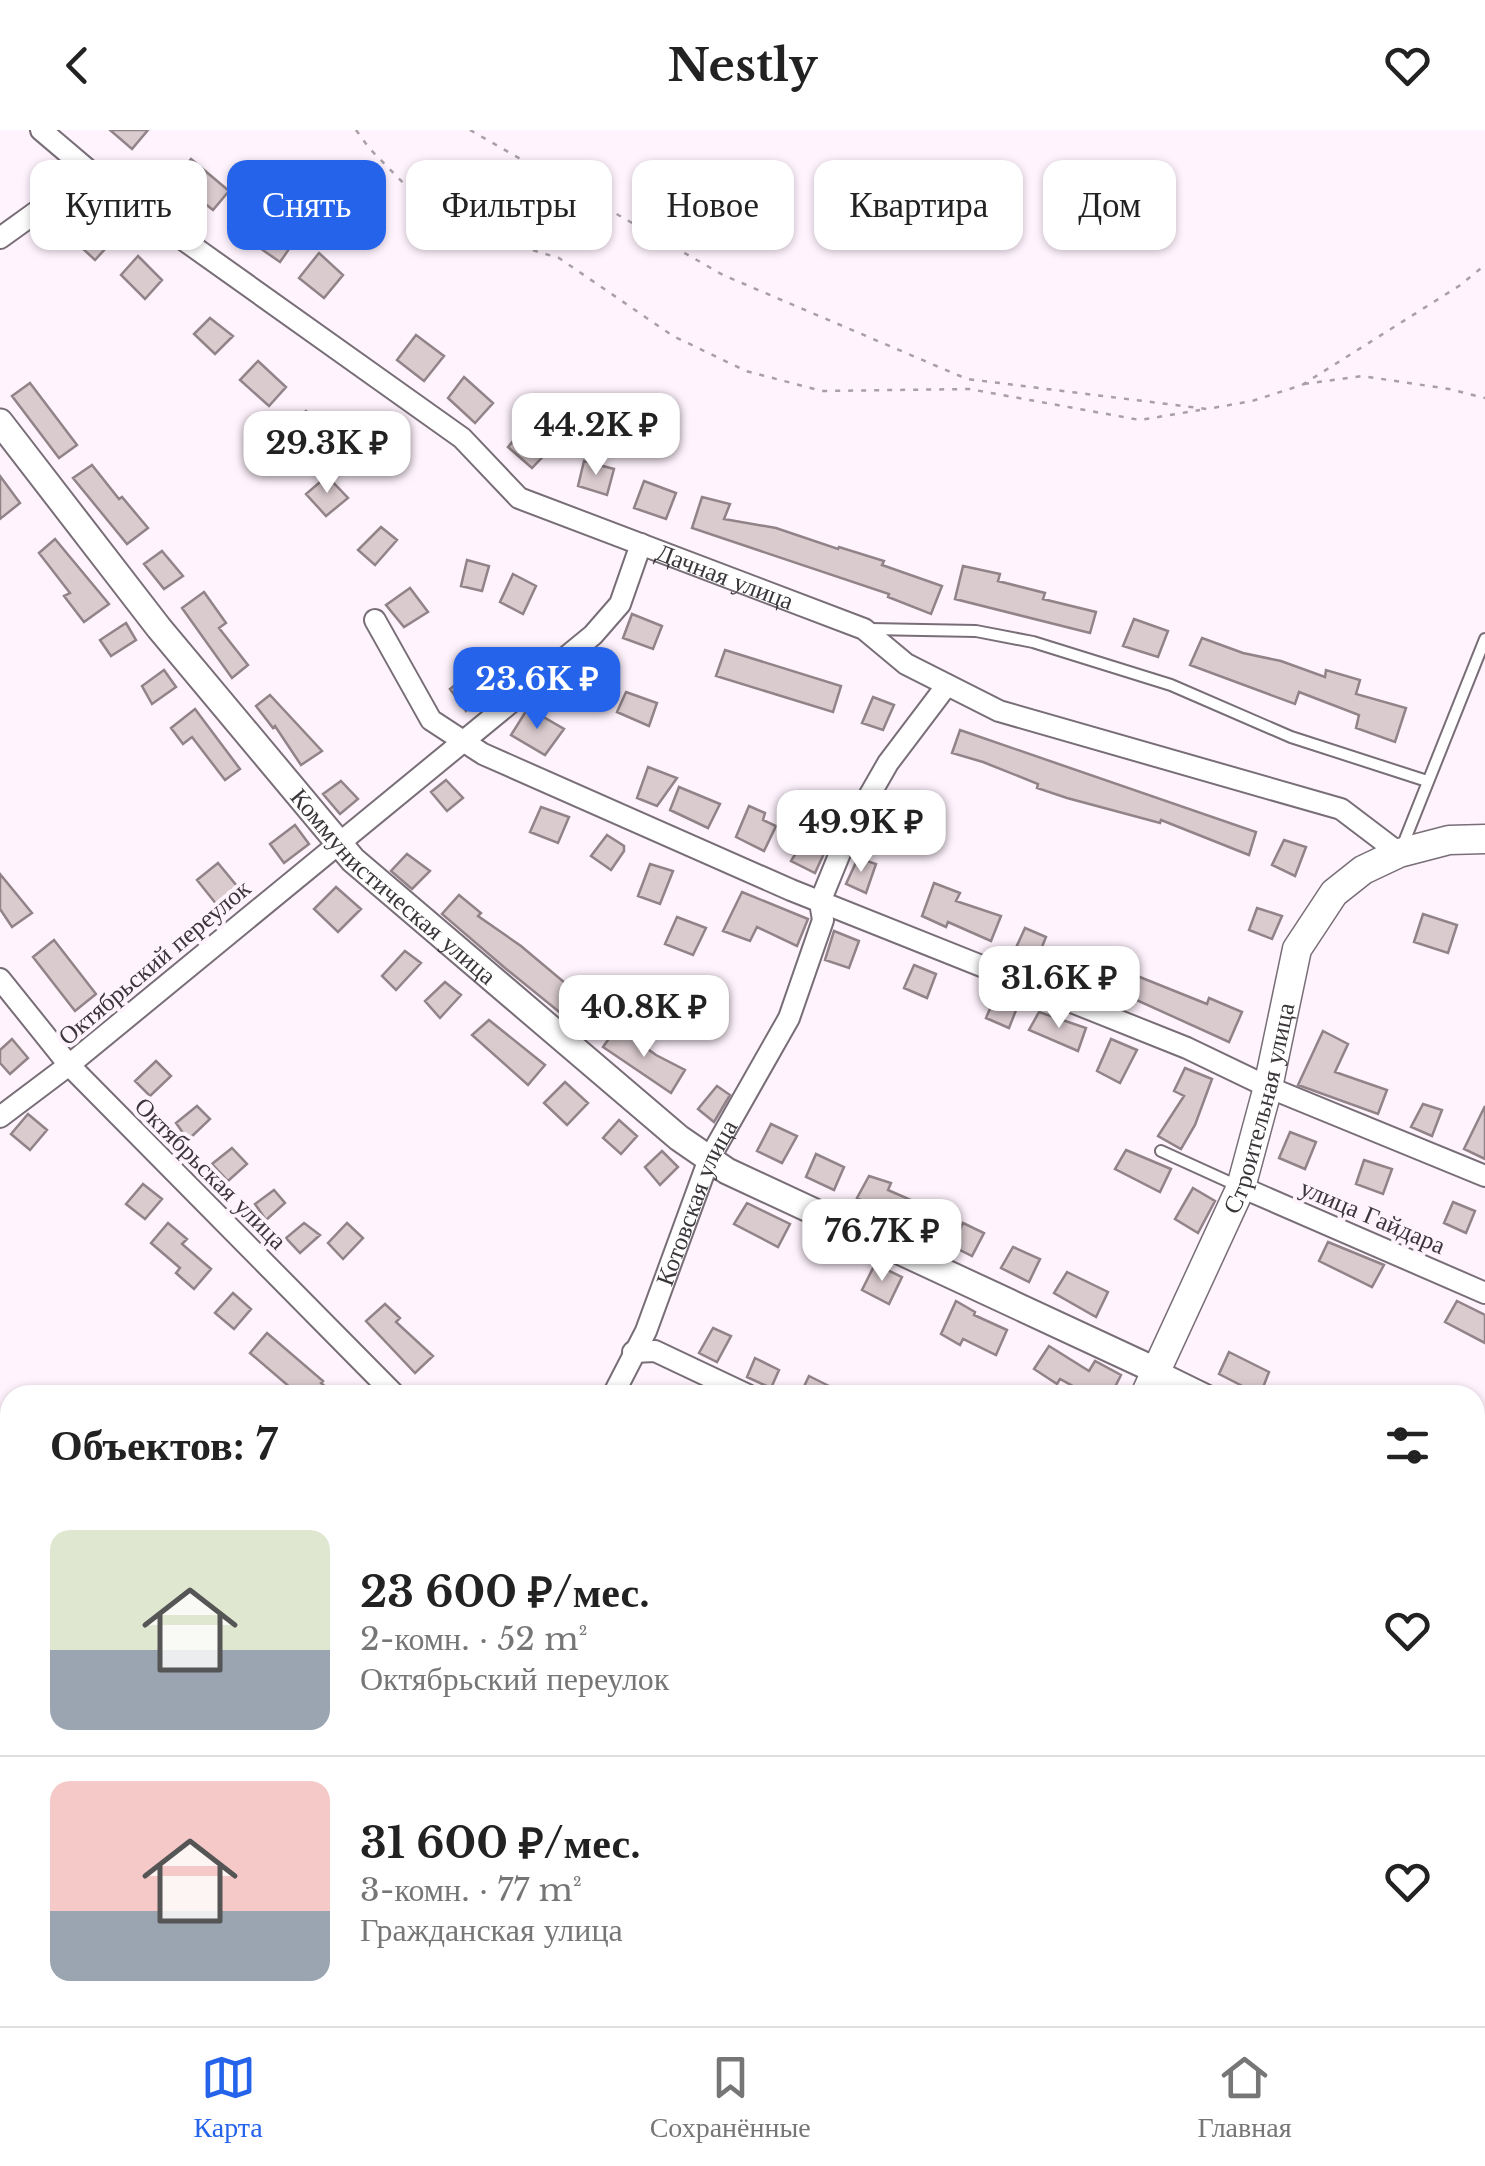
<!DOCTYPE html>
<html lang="ru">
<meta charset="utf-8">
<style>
:root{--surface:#fff;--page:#f2f2f2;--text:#222;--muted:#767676;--line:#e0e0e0;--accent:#2563eb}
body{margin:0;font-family:"Libre Baskerville",serif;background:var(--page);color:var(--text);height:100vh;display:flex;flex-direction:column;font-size:38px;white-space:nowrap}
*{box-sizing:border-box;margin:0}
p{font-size:32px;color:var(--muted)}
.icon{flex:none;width:55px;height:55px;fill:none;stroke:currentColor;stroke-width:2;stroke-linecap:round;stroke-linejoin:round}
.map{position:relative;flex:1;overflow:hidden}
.panel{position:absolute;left:0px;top:1255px;width:1485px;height:642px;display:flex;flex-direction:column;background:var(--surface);border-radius:30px 30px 0 0;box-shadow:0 2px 8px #0004}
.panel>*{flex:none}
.guide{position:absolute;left:30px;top:30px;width:1425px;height:90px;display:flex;gap:20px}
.price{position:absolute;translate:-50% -85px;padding:0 22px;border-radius:20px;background:#fff;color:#222;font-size:32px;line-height:65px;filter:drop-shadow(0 2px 5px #0008)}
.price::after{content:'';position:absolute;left:50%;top:60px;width:30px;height:22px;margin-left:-15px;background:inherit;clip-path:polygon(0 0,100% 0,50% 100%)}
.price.active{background:var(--accent);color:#fff}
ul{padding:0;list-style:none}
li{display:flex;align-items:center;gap:30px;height:250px;padding:0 50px}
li+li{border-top:2px solid var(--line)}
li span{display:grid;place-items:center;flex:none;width:280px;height:200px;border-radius:20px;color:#555}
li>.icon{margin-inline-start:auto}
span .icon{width:120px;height:120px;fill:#fffc;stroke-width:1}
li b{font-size:42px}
h2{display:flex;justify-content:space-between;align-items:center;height:120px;padding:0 50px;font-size:42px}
.chip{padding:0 35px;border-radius:20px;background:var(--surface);box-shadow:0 2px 8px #0004;font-size:35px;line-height:90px}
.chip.active{background:var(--accent);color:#fff}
header{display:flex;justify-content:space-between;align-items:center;height:130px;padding:0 50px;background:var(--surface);font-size:45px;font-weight:700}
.tabs{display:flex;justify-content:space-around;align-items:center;height:140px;border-top:2px solid var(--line);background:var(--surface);font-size:28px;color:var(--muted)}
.tabs a{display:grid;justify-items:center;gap:5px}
.tabs .active{color:var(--accent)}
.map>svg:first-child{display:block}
</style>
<header><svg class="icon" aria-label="back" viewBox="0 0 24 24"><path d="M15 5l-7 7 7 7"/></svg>Nestly<svg class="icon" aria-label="heart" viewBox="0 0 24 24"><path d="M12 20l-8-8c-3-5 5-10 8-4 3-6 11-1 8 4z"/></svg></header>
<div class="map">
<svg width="1485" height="1896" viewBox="0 0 1485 1896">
<rect width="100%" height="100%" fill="#fff3fd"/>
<path fill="#dacbcf" stroke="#918387" stroke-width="2.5" d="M110,0H148L132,19Z
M191,29L229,61L213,80L174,49Z
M88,81L116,107L95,130L67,104Z
M261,83L296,109L280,132L244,107Z
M319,123L343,145L324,168L299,148Z
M138,126L162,150L145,169L121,145Z
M210,188L233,206L215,224L194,204Z
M416,205L444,226L424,251L397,230Z
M258,231L286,257L269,276L240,250Z
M464,247L493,273L475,293L448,268Z
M30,253L77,315L59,328L12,266Z
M306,281L328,304L308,326L285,303Z
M526,296L550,319L532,338L508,317Z
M584,331L614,339L607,365L578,356Z
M92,335L119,369L122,367L148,398L127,414L73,348Z
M0,346L20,373L0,389Z
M327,346L348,368L326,386L306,364Z
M644,351L676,363L666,389L634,378Z
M702,367L730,374L724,389L776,398L838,419L839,417L884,431L882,435L942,456L931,484L888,467L889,464L692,398Z
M381,397L397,410L375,435L358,420Z
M55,409L109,474L84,492L64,466L70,463L39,423Z
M162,421L183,446L164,459L144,434Z
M467,430L489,436L482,461L461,456Z
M963,436L1000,444L998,451L1045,463L1043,469L1096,482L1090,503L955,469Z
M513,444L536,456L523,484L500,472Z
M410,458L428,482L404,497L386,475Z
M204,462L226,493L219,498L248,535L232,548L182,478Z
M632,484L662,496L653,519L623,508Z
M1134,489L1168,501L1158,527L1123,516Z
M126,493L136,510L111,526L100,510Z
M1202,508L1243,523L1281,531L1325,547L1326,540L1360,550L1356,564L1406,578L1395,612L1356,598L1359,585L1299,562L1295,574L1190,535Z
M725,520L841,556L833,582L716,546Z
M164,540L176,557L152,574L142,556Z
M470,543L489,563L466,581L450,559Z
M626,562L657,573L649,596L617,582Z
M270,565L322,621L301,635L275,596L273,598L256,576Z
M873,567L894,575L883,600L862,593Z
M528,578L564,599L545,625L511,605Z
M195,579L240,639L225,650L192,607L183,614L171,598Z
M960,600L1256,702L1249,725L1161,690L1160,693L1067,668L1037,658L1038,654L983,632L952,623Z
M648,637L677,648L657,676L637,668Z
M446,650L463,668L447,681L431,662Z
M341,651L358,669L340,684L323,664Z
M679,657L720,674L708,698L670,680Z
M749,676L765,683L763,690L776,696L764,721L736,707Z
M541,677L569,687L558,713L530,702Z
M295,695L309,714L284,733L270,714Z
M607,705L624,716V721L611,740L591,726Z
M805,708L827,717L815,743L791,731Z
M1284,710L1306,717L1295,746L1272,735Z
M407,724L430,741L412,759L391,741Z
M858,728L876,734L866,763L846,754Z
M218,733L241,761L221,780L197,750Z
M650,734L673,741L660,774L638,766Z
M0,744L32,783L12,797L0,779Z
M934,753L960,763L956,771L1001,786L991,811L948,792L946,797L922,786Z
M336,757L361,779L338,802L314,779Z
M742,762L808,789L797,816L757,797L750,811L723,801Z
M459,765L481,783L478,786L521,816L602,884L584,902L505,838L442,784Z
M1257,778L1282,786L1272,809L1249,800Z
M1423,784L1457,795L1448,823L1414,812Z
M677,787L706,798L693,825L665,814Z
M1025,798L1046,807L1036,832L1014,822Z
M834,801L859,811L849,838L825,830Z
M54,810L96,864L75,881L33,827Z
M1070,819L1207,874L1209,868L1242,882L1229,912L1130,867L1129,872L1059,841Z
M405,821L421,833L396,860L382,846Z
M914,835L936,844L927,868L904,858Z
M445,852L461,865L440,888L425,871Z
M995,867L1018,875L1009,898L986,888Z
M1039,882L1086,898L1078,921L1029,900Z
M489,890L545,935L528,955L472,905Z
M617,897L656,925L685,940L671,963L603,917Z
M1323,901L1348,914L1335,942L1387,960L1378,984L1298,955Z
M12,909L28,928L10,944L0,933V920Z
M1111,909L1137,920L1120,953L1097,941Z
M156,931L171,946L150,966L135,951Z
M1185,938L1212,949L1195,995L1181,1019L1158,1006L1184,966L1174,961Z
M565,952L588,973L567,995L544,973Z
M717,956L730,965L714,992L698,979Z
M1423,974L1442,980L1432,1006L1411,997Z
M197,976L210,989L188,1010L176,993Z
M1485,976V1029L1464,1019Z
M28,984L47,1000L30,1020L11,1004Z
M619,990L637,1006L621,1024L603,1008Z
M771,994L797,1006L782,1033L757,1021Z
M1290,1002L1316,1012L1305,1039L1279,1028Z
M232,1018L247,1034L228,1051L212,1034Z
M1126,1020L1171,1039L1160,1062L1115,1039Z
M662,1021L678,1037L660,1055L645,1037Z
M816,1024L844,1037L834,1060L806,1047Z
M1364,1030L1392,1039L1383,1064L1356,1054Z
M869,1046L891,1053L888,1060L936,1081L924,1104L857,1068Z
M143,1054L162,1069L145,1089L126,1074Z
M1193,1058L1215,1071L1198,1103L1175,1089Z
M274,1060L285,1073L266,1090L255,1074Z
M1453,1072L1475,1081L1466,1103L1444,1093Z
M747,1073L790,1094L778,1117L734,1094Z
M168,1093L187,1109L182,1114L211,1139L194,1159L176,1143L180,1138L151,1113Z
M304,1093L320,1105L300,1123L286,1108Z
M347,1093L363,1108L343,1129L328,1113Z
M963,1093L984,1103L972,1126L952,1116Z
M1328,1112L1384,1135L1372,1157L1319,1131Z
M1013,1117L1040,1129L1029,1152L1001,1138Z
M875,1134L902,1147L889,1174L862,1160Z
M1067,1142L1108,1162L1096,1187L1054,1163Z
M233,1163L251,1179L234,1199L215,1183Z
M956,1171L975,1182L974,1185L1007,1200L996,1225L963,1209L960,1215L941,1204Z
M1457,1171L1485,1185V1213L1445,1192Z
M385,1174L400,1188L396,1192L433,1226L415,1243L366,1191Z
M713,1198L731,1206L717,1232L699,1223Z
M267,1203L323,1251L321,1253L335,1265H299L250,1223Z
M1049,1216L1089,1241L1095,1231L1121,1245L1111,1265H1089L1060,1249L1057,1254L1034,1239Z
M1229,1222L1269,1242L1260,1265L1219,1244Z
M755,1228L779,1240L771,1258L747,1247Z
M809,1246L847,1265H800Z"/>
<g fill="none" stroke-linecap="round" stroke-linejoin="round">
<defs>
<path id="service" d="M870,499L976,501L1033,512L1171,555L1291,607L1427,651
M1402,717L1485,509
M1161,1021L1238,1056
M1475,1640L1485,1645"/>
<g id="minor">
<path id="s1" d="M41,0L101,51L462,308L519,368L864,499L906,534L999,581L1341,679L1399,723"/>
<path d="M0,108L46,75L101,51"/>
<path d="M375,490L431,590L483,624L791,760L1187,918L1268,957L1485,1046"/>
<path d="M0,849L69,935L395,1265"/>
<path d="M0,987L69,935L593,505L620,474L641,414"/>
<path d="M1241,1057L1485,1163"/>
<path d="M633,1222L655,1221L748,1265"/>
<path d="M1157,1241L1206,1265"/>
<path id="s2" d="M613,1265L646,1201L709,1029L789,888L823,790L820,772L849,701L888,633L947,555"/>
<path d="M1475,1397L1485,1402"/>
<path d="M1475,1820L1485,1825"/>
<path d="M1001,1888L1018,1896"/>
<path d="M550,1896L557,1888"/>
<path d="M1171,1896L1175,1888"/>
</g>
<g id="tertiary">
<path id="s3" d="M0,292L159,498L353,730L679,1008L727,1041L1157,1241"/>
<path d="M0,1885L10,1877"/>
</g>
<g id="secondary">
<path id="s4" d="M1145,1265L1241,1057L1268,957L1297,819L1334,763L1363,740L1399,723L1449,710L1485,709"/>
<path d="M0,1575L10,1585"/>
<path d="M259,1888L267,1896"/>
<path d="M319,1888L327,1896"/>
<path d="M808,1896L813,1888"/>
</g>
</defs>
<use href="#service" stroke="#786e77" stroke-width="14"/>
<use href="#minor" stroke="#786e77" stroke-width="24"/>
<use href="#tertiary" stroke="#786e77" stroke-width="29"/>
<use href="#secondary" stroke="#786e77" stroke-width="31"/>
<path stroke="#a89fa7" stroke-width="2.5" stroke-dasharray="5 8" stroke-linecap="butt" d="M356,0L369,18L420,70L451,96L559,128L673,206L746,241L822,261L969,259L1140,290L1200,280
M470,0L723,145L967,249L1207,279L1252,271L1302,255L1459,156L1485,135
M1304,254L1362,246L1449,259L1485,268
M0,1532L10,1541
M364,1888L373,1896"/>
<use href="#service" stroke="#fff" stroke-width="10"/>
<use href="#minor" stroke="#fff" stroke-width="20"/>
<use href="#tertiary" stroke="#fff" stroke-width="25"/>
<use href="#secondary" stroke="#fff" stroke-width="28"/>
</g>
<g text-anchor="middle" stroke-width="8" stroke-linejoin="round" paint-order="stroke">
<g font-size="25" fill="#3a363a" stroke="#fff3fd">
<text dy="9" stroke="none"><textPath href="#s1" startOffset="825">Дачная улица</textPath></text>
<text dy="9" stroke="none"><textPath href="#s3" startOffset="610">Коммунистическая улица</textPath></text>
<text transform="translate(154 832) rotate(-40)" y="9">Октябрьский переулок</text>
<text dy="9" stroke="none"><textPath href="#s4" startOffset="310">Строительная улица</textPath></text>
<text transform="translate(211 1043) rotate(45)" y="9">Октябрьская улица</text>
<text dy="9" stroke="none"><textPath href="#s2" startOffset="210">Котовская улица</textPath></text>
<text transform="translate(1373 1086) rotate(23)" y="9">улица Гайдара</text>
</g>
</g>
</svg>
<b class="price" style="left:596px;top:348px">44.2K ₽</b>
<b class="price" style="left:327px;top:366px">29.3K ₽</b>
<b class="price active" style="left:537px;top:602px">23.6K ₽</b>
<b class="price" style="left:861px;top:745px">49.9K ₽</b>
<b class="price" style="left:1059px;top:901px">31.6K ₽</b>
<b class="price" style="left:644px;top:930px">40.8K ₽</b>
<b class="price" style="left:882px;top:1154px">76.7K ₽</b>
<div class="guide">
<a class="chip">Купить</a>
<a class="chip active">Снять</a>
<a class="chip">Фильтры</a>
<a class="chip">Новое</a>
<a class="chip">Квартира</a>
<a class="chip">Дом</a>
</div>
<section class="panel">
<h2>Объектов: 7<svg class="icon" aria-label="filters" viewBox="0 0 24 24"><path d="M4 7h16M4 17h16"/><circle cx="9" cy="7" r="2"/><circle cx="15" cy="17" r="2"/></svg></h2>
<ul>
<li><span style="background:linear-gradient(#dfe7d0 60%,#9aa5b1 0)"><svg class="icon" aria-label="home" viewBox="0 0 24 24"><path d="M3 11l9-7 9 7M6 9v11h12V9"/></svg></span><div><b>23 600 ₽/мес.</b><p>2-комн. · 52 m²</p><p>Октябрьский переулок</p></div><svg class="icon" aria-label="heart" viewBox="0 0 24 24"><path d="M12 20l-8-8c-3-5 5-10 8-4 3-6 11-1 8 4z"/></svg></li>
<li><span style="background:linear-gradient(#f6c9c9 65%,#9aa5b1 0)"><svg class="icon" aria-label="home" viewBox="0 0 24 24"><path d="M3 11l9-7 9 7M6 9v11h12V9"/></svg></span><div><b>31 600 ₽/мес.</b><p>3-комн. · 77 m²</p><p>Гражданская улица</p></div><svg class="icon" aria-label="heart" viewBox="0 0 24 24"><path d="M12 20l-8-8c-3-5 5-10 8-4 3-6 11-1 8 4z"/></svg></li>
</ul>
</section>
</div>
<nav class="tabs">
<a class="active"><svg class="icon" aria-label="map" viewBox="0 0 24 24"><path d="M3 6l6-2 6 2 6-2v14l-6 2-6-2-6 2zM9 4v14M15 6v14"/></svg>Карта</a>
<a><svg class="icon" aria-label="saved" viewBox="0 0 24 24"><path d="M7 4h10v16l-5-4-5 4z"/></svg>Сохранённые</a>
<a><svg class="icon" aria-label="home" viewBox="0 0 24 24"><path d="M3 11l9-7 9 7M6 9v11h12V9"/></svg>Главная</a>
</nav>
